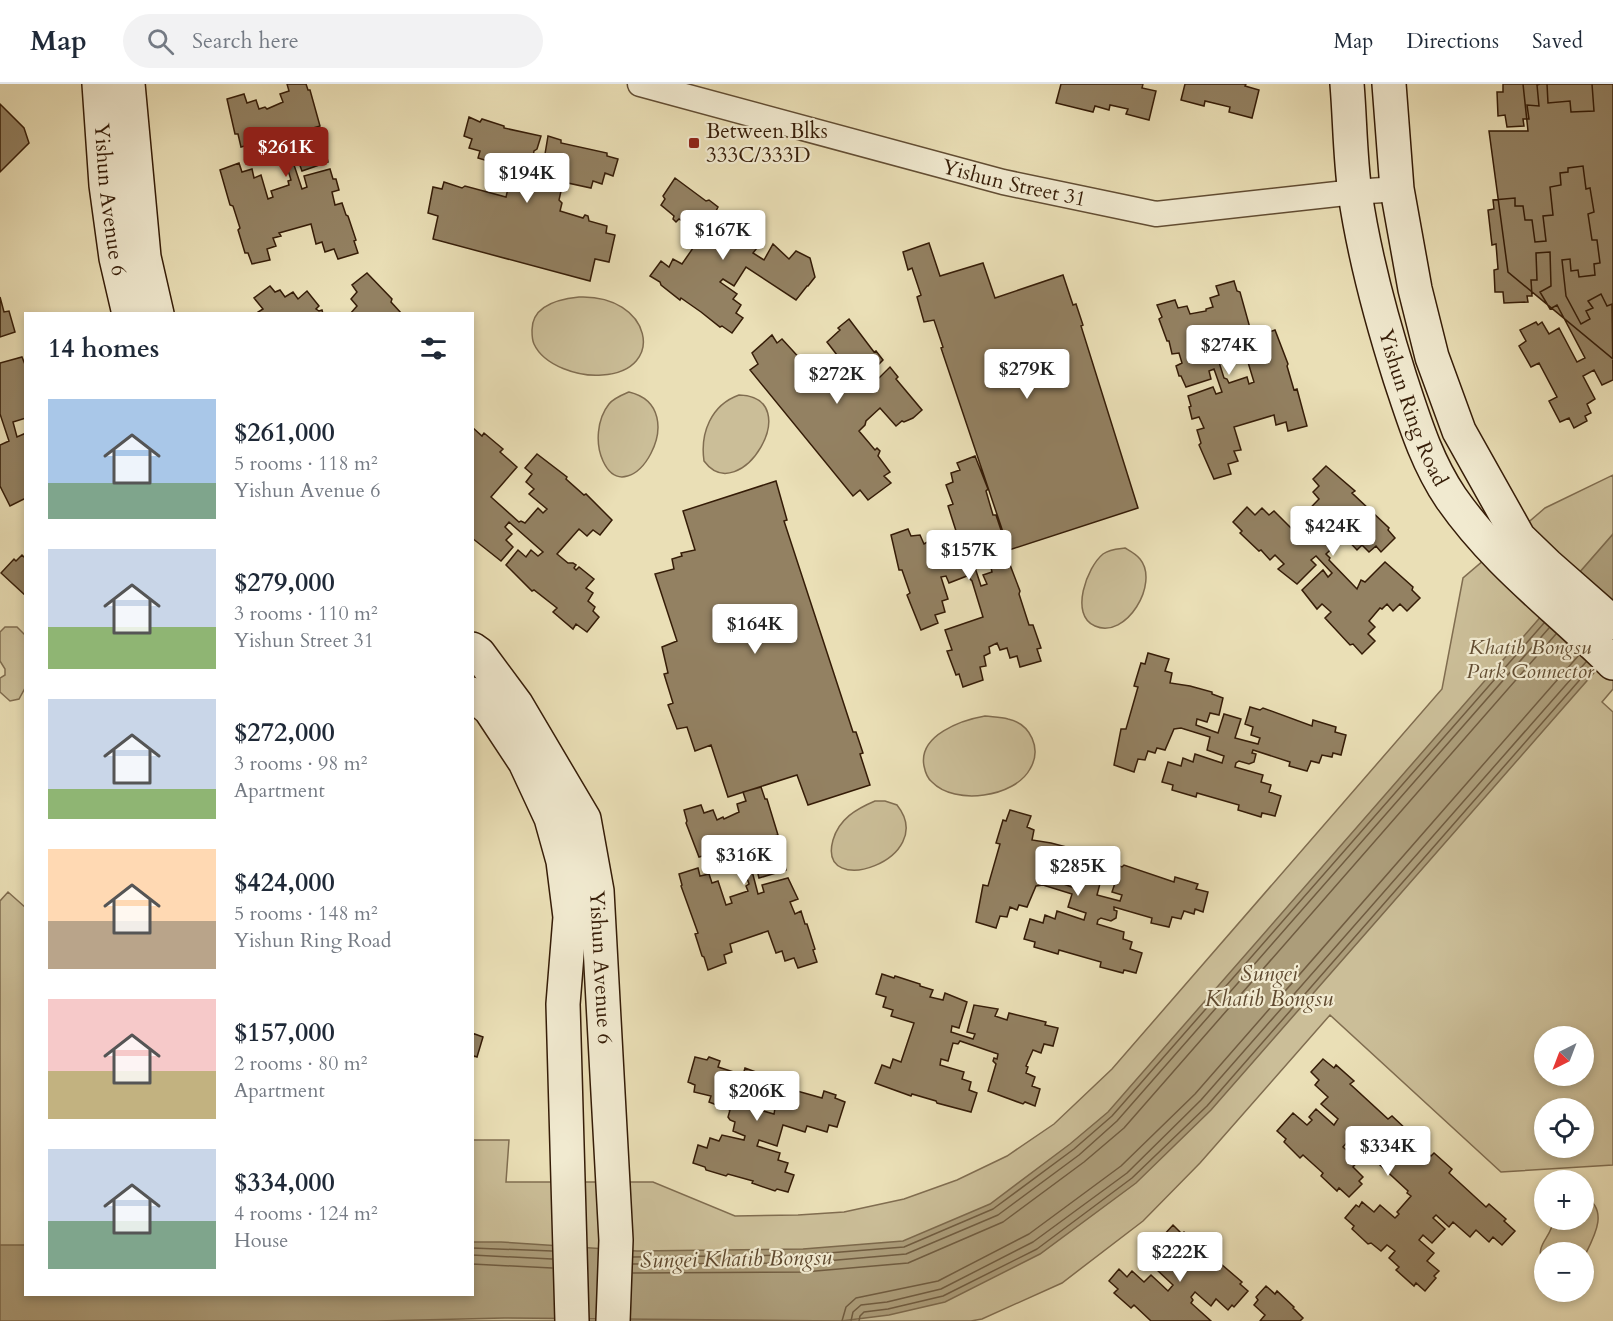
<!DOCTYPE html>
<meta charset="utf-8">
<style>
:root{--surface:#fff;--page:#f2f2f3;--text:#1f2937;--muted:#747a83;--line:#e0e1e3;--accent:#8f2418}
body{margin:0;font-family:Cardo,serif;background:var(--page);color:var(--text);height:100vh;display:flex;flex-direction:column;font-size:22px;white-space:nowrap}
*{box-sizing:border-box;margin:0}
p{font-size:20px;color:var(--muted)}
.icon{flex:none;width:33px;height:33px;fill:none;stroke:currentColor;stroke-width:2;stroke-linecap:round;stroke-linejoin:round}
.map{position:relative;flex:1;overflow:hidden}
.drawer{position:absolute;left:24px;top:228px;width:450px;height:984px;display:flex;flex-direction:column;background:var(--surface);border-radius:0px;box-shadow:0 3px 9px #0003}
.drawer>*{flex:none}
.needle{width:39px;rotate:222deg}
.buttons{position:absolute;left:1534px;top:942px;display:grid;gap:12px}
.buttons a{display:grid;place-items:center;width:60px;height:60px;border-radius:50%;background:var(--surface);box-shadow:0 3px 9px #0003;font-size:30px}
.price{position:absolute;translate:-50% -51px;padding:0 14px;border-radius:6px;background:#fff;color:#222;font-size:20px;line-height:39px;filter:drop-shadow(0 2px 3px #0008)}
.price::after{content:'';position:absolute;left:50%;top:36px;width:18px;height:14px;margin-left:-9px;background:inherit;clip-path:polygon(0 0,100% 0,50% 100%)}
.price.current{background:var(--accent);color:#fff}
ul{padding:0;list-style:none}
li{display:flex;align-items:center;gap:18px;height:150px;padding:0 24px}
li span{display:grid;place-items:center;flex:none;width:168px;height:120px;border-radius:0px;color:#555}
li>.icon{margin-inline-start:auto}
span .icon{width:72px;height:72px;fill:#fffc;stroke-width:1}
li b{font-size:26px}
h2{display:flex;justify-content:space-between;align-items:center;height:72px;padding:0 24px;font-size:26px}
header{display:flex;align-items:center;gap:36px;box-sizing:border-box;height:84px;padding:0 30px;background:var(--surface);border-bottom:2px solid var(--line)}
header strong{font-size:28px}
nav{display:flex;gap:33px;margin-inline-start:auto;font-size:21px}
.search{width:420px;height:54px;background:var(--page);display:flex;align-items:center;gap:15px;box-sizing:border-box;padding:0 21px;border-radius:33px;color:var(--muted);font-size:22px}
.map>svg:first-child{display:block}
</style>
<header>
<strong>Map</strong>
<div class="search"><svg class="icon" aria-label="search" viewBox="0 0 24 24"><circle cx="10" cy="10" r="6"/><path d="M15 15l6 6"/></svg>Search here</div>
<nav><a>Map</a><a>Directions</a><a>Saved</a></nav>
</header>
<div class="map">
<svg width="1613" height="1237" viewBox="0 0 1613 1237">
<rect width="100%" height="100%" fill="#eadfb6"/>
<filter id="stains"><feTurbulence type="fractalNoise" baseFrequency=".00333" numOctaves="4"/><feColorMatrix values="0 0 0 0 .2 0 0 0 0 .09 0 0 0 0 .02 0 0 0 .5 -.17"/></filter>
<radialGradient id="worn" r=".72"><stop offset=".6" stop-color="#630" stop-opacity="0"/><stop offset="1" stop-color="#630" stop-opacity=".3"/></radialGradient>
<path fill="#cbbe98" stroke="#806d50" stroke-width="1.5" fill-rule="evenodd" d="M579,213C651,210 668,287 602,291C579,293 544,282 534,260C532,256 532,250 532,246C532,221 559,215 579,213Z
M629,308C696,324 629,433 603,377C595,360 597,335 609,320C614,314 622,311 629,308Z
M739,311C808,313 740,426 704,377C700,349 711,321 739,311Z
M1613,391V605L1602,618L1613,628V1081L1501,1088L1330,931L1200,1079L1143,1137L1062,1199L982,1235L971,1237H0V817L8,808L26,824V1210H472L473,1056H509L506,1098H653L735,1132L798,1131L844,1128L904,1115L957,1096L1007,1072L1054,1040L1112,985L1442,605L1463,494L1545,424ZM1545,952H1584V992H1545ZM1545,1024H1584V1064H1545Z
M1125,464C1130,467 1136,470 1140,475C1160,499 1126,556 1095,542C1069,531 1087,483 1103,470C1110,465 1117,465 1125,464Z
M5,543H17L25,551V604L19,615L10,617L0,608V594L5,591V585L0,577V548Z
M985,632C993,633 1001,633 1008,635C1031,640 1042,665 1030,685C1015,713 955,722 932,698C928,695 925,687 924,682C918,651 962,636 985,632Z
M875,717H885L897,721C940,775 816,817 833,756C839,735 856,725 875,717Z
M1584,1112C1610,1126 1594,1153 1584,1173V1168H1545V1182C1531,1161 1553,1154 1553,1136H1584Z"/>
<path fill="#ac9d7a" stroke="#7c694c" stroke-width="1.5" d="M1613,450V567L1211,1026L1136,1099L1040,1170L945,1218L889,1231L841,1237L504,1234L377,1237H0V1161H25L26,1210H472L473,1158H501L637,1167L803,1165L903,1157L990,1120L1070,1060L1108,1028Z"/>
<g fill="none" stroke-linecap="round" stroke-linejoin="round">
<path stroke="#705c40" stroke-width="1.5" d="M472,1164L552,1167
M472,1171L552,1175
M633,1173L803,1171L904,1163L993,1125L1074,1065L1112,1032L1544,539
M472,1180L552,1184
M633,1180L803,1179L906,1170L998,1131L1079,1071L1117,1037L1549,544
M633,1189L804,1188L908,1179L1003,1138L1084,1078L1124,1044L1556,550
M842,1237L846,1223L856,1214L938,1197L1029,1150L1121,1082L1195,1010L1579,571
M851,1237L853,1228L861,1221L887,1218L941,1205L1033,1158L1127,1089L1201,1016L1586,578
M859,1237L860,1232L864,1228L888,1225L943,1212L1037,1165L1132,1094L1207,1022L1591,583"/>
</g>
<path fill="#938162" stroke="#351c07" stroke-width="1.5" d="M287,0H306L308,6H310L320,42L313,44L316,55L323,53L327,64L325,65L328,78L302,87L299,79L294,81L302,105L307,103L304,92L330,85L333,95H336L339,106L332,108L335,121L342,119L346,131L348,132L356,156L354,157L358,169L338,175L334,165L325,168L322,158L316,160L311,140L279,149L281,152L273,154L276,162L267,165L270,176L252,180L248,169H245L238,146L240,144L233,122L230,121L220,86L239,79L242,88L252,85L254,94L261,91L268,115L273,113L271,107L289,101L288,97L291,96L278,53L274,54L275,57L271,58L269,55L241,63L238,50H235L227,15L244,10L247,19L256,16L259,25L265,23L267,25L283,18L280,10L289,7Z
M1061,0H1143L1142,4L1156,7L1149,36L1126,30L1128,25L1110,21L1109,26L1095,22L1093,28L1056,19Z
M1185,0H1246L1245,2L1259,6L1252,34L1229,28L1230,23L1205,17L1204,22L1181,16Z
M1503,0H1540L1537,1L1539,22L1527,21L1529,35H1523L1524,42L1507,43L1505,31L1498,32L1497,8H1503Z
M1523,0H1613V275L1508,188L1489,47H1528Z
M1547,0H1592L1594,27L1571,28L1570,17L1548,19Z
M0,20L24,44L29,59L0,88Z
M469,33L480,38L482,35L504,42V44L541,52L537,65L534,67L533,73L544,76L548,52L561,56V59L607,69V72L618,75L613,92L605,89L602,100L593,97L591,104L563,98L559,116L562,119L560,127L583,134L585,131L588,132L589,137L607,142L606,149L615,151L609,178L595,175L590,197L433,155L438,132L428,129L433,103L442,105L444,98L462,104L465,102L506,113L511,92L532,97L534,91L478,74L480,67L469,64L472,55L464,52Z
M1583,82L1586,105L1590,104L1594,128L1588,130L1592,156H1597L1600,179L1594,180L1595,191L1579,193L1578,186L1571,187L1570,175L1562,176L1566,212L1581,240L1590,235L1586,227L1593,224L1588,217L1601,210L1607,222L1612,220L1613,296L1602,301L1594,286L1583,292L1595,315L1587,320L1591,329L1585,332L1587,337L1574,344L1569,334L1560,338L1549,317L1557,313L1539,279L1531,283L1519,262L1526,257L1520,246L1536,238L1538,241L1542,238L1549,250L1559,244L1577,278L1585,274L1557,221L1550,225L1540,208L1551,202L1550,168L1536,169L1537,196H1531L1532,212H1527L1528,218L1504,219L1503,208H1495L1494,186L1498,185L1496,160L1492,161L1488,126L1494,125L1493,116L1515,114V122H1523L1525,136H1532L1535,158L1546,157L1543,132L1553,131L1550,103L1561,101L1560,89L1568,88V84Z
M675,94L706,117L709,116L718,123L713,133L708,136L718,145L728,129L735,135L737,139L764,155L753,169L764,176L773,160L789,175L796,167L810,174L815,193L808,202H807L796,216L746,183L734,202L723,195L720,198L737,210L733,215L741,221L736,229L743,234L732,249L722,242L720,243L701,228L681,214L680,216L661,201L660,198L650,192L661,177L669,183L673,175L682,180L702,151L679,135L676,138L673,135L674,132L661,121L665,115L663,112Z
M929,159L940,192L983,179L995,214L1063,191L1073,221L1076,220L1083,241L1081,242L1138,424L1009,466L941,264L943,263L934,236L924,238L917,213L921,211L912,184L908,186L903,168Z
M367,189L392,215L391,218L402,230H350L357,222L351,215L357,208L352,201Z
M1234,197L1237,207L1240,208L1250,244L1222,253V257L1218,258L1217,255L1212,256L1224,294L1227,295L1229,299L1247,293L1249,300L1254,298L1247,275L1254,273L1251,263L1261,261L1257,252L1275,246L1288,280L1287,282L1294,306L1297,305L1307,342L1288,347L1286,338L1276,341L1274,331L1234,343L1241,366L1234,367L1238,377L1228,380L1231,390L1214,395L1199,361L1201,359L1197,346L1204,344L1199,333L1192,335L1189,323L1191,322L1188,312L1213,303L1216,310L1222,308L1214,285L1209,287L1211,295L1186,303L1181,292H1179L1176,282L1182,279L1179,269L1172,270L1169,257H1167L1159,235L1162,233L1157,221L1175,216L1178,224L1187,222L1190,230L1206,227V225L1213,223L1210,214L1219,211L1216,202Z
M270,202L275,208L280,206L285,213L293,208L298,215L307,207L319,222L316,225L319,227L322,226L323,230H259L258,228L263,225L254,214Z
M0,213L4,228L9,227L15,248L0,253Z
M849,235L874,268L876,267L883,276L875,284L868,287L876,297L890,283L898,293L896,295L922,326L913,334L904,338L902,337L896,342L880,324L866,337L865,341L859,347L875,366L877,364L880,367L878,372L890,388L884,392L891,399L868,416L860,406L853,412L750,286L758,280L752,269L772,251L777,259L782,255L826,303L842,289L855,306L860,301L827,258L840,246L838,244Z
M22,273L26,283V334L13,338L17,353L26,349V414L10,422L0,402V361L9,357L0,330V279Z
M472,343L482,352L484,349L503,365L500,368L517,383L491,413L519,438L521,437L525,439L538,424L543,429L547,425L529,410L534,405L526,398L532,390L525,384L537,370L567,393L566,395L584,411L586,410L612,436L600,451L593,446L587,452L579,445L557,470L568,479H573L576,481L574,484L576,486L579,483L594,495L586,504L593,509L588,517L595,523L593,527L599,533L587,548L576,540L573,545L553,528L557,524L534,506L532,507L506,481L518,466L526,473L531,466L538,472L543,468L509,438L505,443L512,450L506,456L513,463L501,477L472,454Z
M975,372L988,405L986,407L993,431H996L1003,452L1002,454L1005,466L987,473L984,463L976,466L973,457L967,459L981,502L987,500L983,491L992,488L990,479L1007,473L1020,507L1019,510L1029,541H1033L1041,564L1037,565L1041,577L1020,583L1017,572L1010,574L1007,564L1000,566L997,559L989,563L990,569L984,572L986,582L980,583L983,596L963,603L959,590L956,591L947,567L952,566L945,546L983,533L972,497L967,492L949,499L946,492L941,493L948,515L942,517L945,528L935,531L938,539L921,546L907,511L910,509L902,486H899L891,451L908,445L911,452L920,451L924,460L929,457L938,480L948,476L946,470L942,471L940,465L949,462L947,456L957,450L948,422L953,420L946,401L953,398L951,389L960,386L957,379Z
M1326,382L1355,407L1352,409L1389,444L1388,446L1395,454L1381,468L1376,462L1369,468L1362,461L1357,466L1340,448L1335,452L1340,457L1326,470L1330,474L1329,476L1357,505L1361,496L1365,498L1385,478L1413,503L1412,506L1420,514L1407,527L1400,520L1393,527L1387,520L1382,525L1380,524L1369,537L1375,543L1368,550L1375,557L1362,570L1353,560L1350,561L1325,534L1331,528L1322,520L1317,525L1302,506L1323,486L1328,493L1332,489L1316,472L1311,476L1316,481L1297,500L1278,485L1284,480L1275,471L1270,476L1261,466L1259,467L1240,449L1242,447L1233,438L1247,423L1255,431L1262,424L1269,431L1274,427L1291,444L1319,415L1313,408L1319,402L1313,395Z
M776,397L787,436L784,437L853,648H856L863,669L860,670L870,701L808,721L797,691L728,713L711,661L695,667L687,643L677,645L668,621L673,619L664,590L668,589L662,563L677,557L655,490L674,485L672,475L682,472L681,469L695,466L683,427Z
M22,471L26,475V512L1,489L14,475L16,477Z
M1148,569L1169,575L1165,587L1172,589L1170,599L1190,602L1212,608V610L1223,614L1219,631L1210,629L1207,638L1197,635L1196,641L1218,649L1224,630L1241,635L1235,654L1258,660L1260,654L1251,651L1253,643L1245,640L1250,623L1260,626L1263,624L1312,642L1313,636L1336,643L1335,648L1346,651L1341,671L1333,669L1332,673L1322,671L1319,679L1311,677L1307,687L1289,682L1290,678L1253,666L1252,669L1256,670L1254,678L1249,680L1239,677L1236,679L1235,683L1263,691L1261,698L1271,701L1269,708L1281,712L1275,732L1262,729L1261,733L1238,726L1239,721L1197,709L1196,713L1172,706L1173,701L1162,698L1168,678L1181,682L1183,674L1193,678L1195,670L1222,679L1224,672L1207,666L1210,653L1181,644L1174,645L1165,666L1157,664L1155,669L1148,667L1145,676L1138,675L1134,688L1114,681L1121,645H1126L1138,603L1134,602L1141,579L1145,580Z
M761,703L765,715H767L778,751L770,753L774,765L781,763L786,786L759,794L757,786L752,787L758,810L764,808L762,801L788,794L798,815L790,818L795,830L801,827L805,840H807L815,865L813,866L817,878L798,884L794,874L785,877L782,867L776,869L768,847L730,860L732,868L724,871L726,879L708,886L704,873L702,872L695,850L698,849L681,802L682,801L679,790L698,784L700,792L709,790L712,799L718,797L726,821L732,819L730,813L748,807L746,802L749,800L736,763L731,764L732,767L729,768L726,765L699,773L686,739L687,737L684,726L701,721L704,729L713,726L717,736L723,733L724,735L739,728L737,720L746,717L743,708Z
M1010,726L1031,732L1027,743L1034,746L1032,756L1051,759L1074,765L1073,767L1085,771L1080,788L1071,786L1068,795L1059,792L1058,798L1080,806L1086,786L1102,792L1097,811L1120,817L1122,811L1112,808L1115,799L1106,797L1111,779L1122,783L1124,781L1174,798L1175,793L1198,800L1196,805L1208,808L1203,828L1195,825L1194,830L1184,827L1181,835L1172,833L1169,843L1151,839L1152,834L1114,823V826L1117,827L1116,834L1111,837L1101,834L1098,836L1097,840L1124,848L1123,855L1132,858L1130,865L1142,869L1136,889L1124,886L1123,889L1100,883L1101,878L1059,866L1058,870L1034,863L1035,858L1024,855L1030,835L1043,839L1045,831L1055,835L1057,827L1084,836L1086,829L1068,823L1072,810L1043,801L1036,802L1027,823L1019,821L1017,826L1010,823L1007,833L1000,832L996,844L976,838L983,801L988,802L1000,760L996,759L1003,736L1006,737Z
M882,890L894,894L895,892L920,900V902L933,906L930,913L943,916L945,909L967,918L959,944L952,942L951,948L973,955L975,950L967,948L974,921L998,925L995,932L1007,936L1009,929L1046,938L1045,941L1058,944L1053,962L1044,960L1041,969L1033,966L1026,982L1028,983L1026,989L1035,993L1032,1002L1040,1005L1035,1022L1025,1018L1023,1020L988,1007L996,980L993,977L994,974L997,975L998,970L960,957L958,960L953,959L948,977L941,975L940,981L964,988L962,995L971,998L969,1006L977,1009L971,1028L937,1019L936,1017L912,1010L911,1012L875,999L882,981L890,984L893,975L901,978L914,939L891,932L893,926L883,923L886,913L876,910Z
M472,949L483,953L477,973L474,972L472,977Z
M695,973L707,976L709,973L720,977L718,983L743,991L745,984L756,988V991L766,994L760,1020L750,1017L749,1023L774,1030L775,1024L767,1022L774,996L786,1000L787,997L798,1001L797,1007L822,1014L824,1007L836,1011L835,1014L845,1018L837,1043L829,1041L827,1048L807,1042L805,1048L783,1041L777,1062L759,1056L757,1062L780,1069L778,1076L788,1079L785,1088L794,1091L788,1108L777,1105L775,1107L752,1099L753,1097L728,1090L726,1092L706,1086L705,1083L693,1079L698,1061L707,1064L710,1054L719,1057L722,1051L744,1056L745,1052L733,1047L735,1038L730,1036L728,1033L730,1026L709,1018L711,1012L694,1008L695,1001L688,998Z
M1323,975L1334,984L1336,981L1354,997L1350,1000L1388,1035L1392,1032L1407,1046L1405,1049L1431,1072L1434,1069L1452,1085L1449,1089L1486,1123L1489,1120L1506,1135L1504,1137L1515,1147L1502,1161L1493,1153L1489,1158L1476,1146L1470,1153L1453,1138L1449,1143L1436,1131L1433,1134L1445,1145L1432,1159L1423,1151L1419,1156L1434,1169L1427,1177L1439,1187L1434,1192L1436,1194L1425,1207L1416,1199L1414,1202L1396,1186L1399,1183L1389,1174L1395,1167L1387,1161L1381,1167L1371,1159L1368,1160L1352,1145L1354,1142L1345,1134L1356,1121L1359,1123L1362,1118L1374,1128L1380,1121L1395,1134L1399,1130L1397,1128L1411,1112L1407,1109L1408,1107L1354,1057L1352,1059L1349,1056L1343,1063L1358,1077L1353,1083L1363,1093L1359,1097L1362,1100L1349,1113L1339,1104L1337,1107L1321,1092L1323,1089L1303,1071L1300,1074L1284,1058L1286,1055L1277,1047L1293,1029L1307,1041L1312,1036L1309,1033L1316,1025L1334,1041L1338,1035L1321,1020L1328,1013L1315,1001L1319,996L1311,988Z
M1173,1141L1182,1150L1184,1148L1203,1164L1201,1166L1219,1182L1221,1180L1242,1198L1240,1200L1248,1207L1234,1223L1232,1221L1228,1226L1216,1215L1211,1222L1195,1208L1191,1213L1193,1216L1191,1219L1211,1237H1151L1134,1221L1131,1224L1114,1209L1118,1205L1109,1197L1119,1185L1127,1193L1132,1187L1144,1198L1151,1191L1168,1207L1173,1201L1156,1185L1162,1178L1165,1180L1171,1173L1159,1162L1163,1157L1161,1154Z
M1266,1202L1275,1210L1277,1207L1294,1223L1293,1224L1303,1234L1300,1237H1260L1265,1231L1254,1221L1258,1216L1256,1213Z"/>
<g fill="none" stroke-linecap="round" stroke-linejoin="round">
<defs>
<g id="minor">
<path id="s1" d="M640,0L1003,98L1156,130L1355,108L1397,105"/>
</g>
<g id="secondary">
<path id="s2" d="M99,0L106,101L116,174L129,230"/>
<path d="M128,0L144,173L157,230"/>
<path id="s3" d="M1347,0C1350,36 1350,73 1355,109C1364,171 1381,234 1400,294C1414,336 1426,377 1451,414C1497,480 1557,523 1613,579"/>
<path d="M1389,0L1397,105L1415,205L1432,273L1459,347L1519,454L1547,481L1613,539"/>
<path id="s4" d="M472,565L479,570L516,620L584,735L597,807L616,1156L613,1237"/>
<path d="M472,610L490,625L525,678L551,734L563,777L570,833L563,920L572,1237"/>
</g>
</defs>
<use href="#minor" stroke="#624d33" stroke-width="27"/>
<use href="#secondary" stroke="#351c07" stroke-width="36"/>
<use href="#minor" stroke="#f1ead0" stroke-width="24"/>
<use href="#secondary" stroke="#f1ead0" stroke-width="33"/>
</g>
<rect fill="#8f2418" stroke="#f1ead0" stroke-width="2" x="688" y="53" width="12" height="12" rx="3"/>
<g text-anchor="middle" stroke-width="4.5" stroke-linejoin="round" paint-order="stroke">
<g font-size="21" fill="#351c07" stroke="#f1ead0" text-anchor="start">
<text x="706" y="54">Between Blks<tspan x="706" dy="24">333C/333D</tspan></text>
</g>
<g font-size="21" fill="#351c07" stroke="#f1ead0">
<text dy="7" stroke="none"><textPath href="#s1" startOffset="387">Yishun Street 31</textPath></text>
<text dy="7" stroke="none"><textPath href="#s2" startOffset="116">Yishun Avenue 6</textPath></text>
<text dy="7" stroke="none"><textPath href="#s3" startOffset="332">Yishun Ring Road</textPath></text>
<text dy="7" stroke="none"><textPath href="#s4" startOffset="354">Yishun Avenue 6</textPath></text>
</g>
<g font-size="21" font-style="italic" fill="#624d32" stroke="#f1ead0">
<text x="1530" y="570">Khatib Bongsu<tspan x="1530" dy="24">Park Connector</tspan></text>
</g>
<g font-size="22" font-style="italic" fill="#5f492f" stroke="#f1ead0">
<text x="1269" y="897">Sungei<tspan x="1269" dy="25">Khatib Bongsu</tspan></text>
<text transform="translate(736 1174) rotate(-1)" y="8">Sungei Khatib Bongsu</text>
</g>
</g>
<rect width="100%" height="100%" filter="url(#stains)"/>
<rect width="100%" height="100%" fill="url(#worn)"/>
</svg>
<div class="buttons">
<a><svg class="needle" viewBox="-14 -14 28 28"><path d="M0-13l5 13h-10z" fill="#e53935"/><path d="M0 13l5-13h-10z" fill="#747a83"/></svg></a>
<a><svg class="icon" aria-label="locate" viewBox="0 0 24 24"><circle cx="12" cy="12" r="6"/><path d="M12 2v4M12 18v4M2 12h4M18 12h4"/></svg></a>
<a>+</a>
<a>−</a>
</div>
<b class="price current" style="left:286px;top:94px">$261K</b>
<b class="price" style="left:527px;top:120px">$194K</b>
<b class="price" style="left:723px;top:177px">$167K</b>
<b class="price" style="left:1229px;top:292px">$274K</b>
<b class="price" style="left:1027px;top:316px">$279K</b>
<b class="price" style="left:837px;top:321px">$272K</b>
<b class="price" style="left:1333px;top:473px">$424K</b>
<b class="price" style="left:969px;top:497px">$157K</b>
<b class="price" style="left:755px;top:571px">$164K</b>
<b class="price" style="left:744px;top:802px">$316K</b>
<b class="price" style="left:1078px;top:813px">$285K</b>
<b class="price" style="left:757px;top:1038px">$206K</b>
<b class="price" style="left:1388px;top:1093px">$334K</b>
<b class="price" style="left:1180px;top:1199px">$222K</b>
<section class="drawer">
<h2>14 homes<svg class="icon" aria-label="filters" viewBox="0 0 24 24"><path d="M4 7h16M4 17h16"/><circle cx="9" cy="7" r="2"/><circle cx="15" cy="17" r="2"/></svg></h2>
<ul>
<li><span style="background:linear-gradient(#a9c7e8 70%,#7fa58c 0)"><svg class="icon" aria-label="home" viewBox="0 0 24 24"><path d="M3 11l9-7 9 7M6 9v11h12V9"/></svg></span><div><b>$261,000</b><p>5 rooms · 118 m²</p><p>Yishun Avenue 6</p></div></li>
<li><span style="background:linear-gradient(#c9d6e8 65%,#8fb573 0)"><svg class="icon" aria-label="home" viewBox="0 0 24 24"><path d="M3 11l9-7 9 7M6 9v11h12V9"/></svg></span><div><b>$279,000</b><p>3 rooms · 110 m²</p><p>Yishun Street 31</p></div></li>
<li><span style="background:linear-gradient(#c9d6e8 75%,#8fb573 0)"><svg class="icon" aria-label="home" viewBox="0 0 24 24"><path d="M3 11l9-7 9 7M6 9v11h12V9"/></svg></span><div><b>$272,000</b><p>3 rooms · 98 m²</p><p>Apartment</p></div></li>
<li><span style="background:linear-gradient(#ffd9b3 60%,#b9a48a 0)"><svg class="icon" aria-label="home" viewBox="0 0 24 24"><path d="M3 11l9-7 9 7M6 9v11h12V9"/></svg></span><div><b>$424,000</b><p>5 rooms · 148 m²</p><p>Yishun Ring Road</p></div></li>
<li><span style="background:linear-gradient(#f6c9c9 60%,#c2b280 0)"><svg class="icon" aria-label="home" viewBox="0 0 24 24"><path d="M3 11l9-7 9 7M6 9v11h12V9"/></svg></span><div><b>$157,000</b><p>2 rooms · 80 m²</p><p>Apartment</p></div></li>
<li><span style="background:linear-gradient(#c9d6e8 60%,#7fa58c 0)"><svg class="icon" aria-label="home" viewBox="0 0 24 24"><path d="M3 11l9-7 9 7M6 9v11h12V9"/></svg></span><div><b>$334,000</b><p>4 rooms · 124 m²</p><p>House</p></div></li>
</ul>
</section>
</div>
